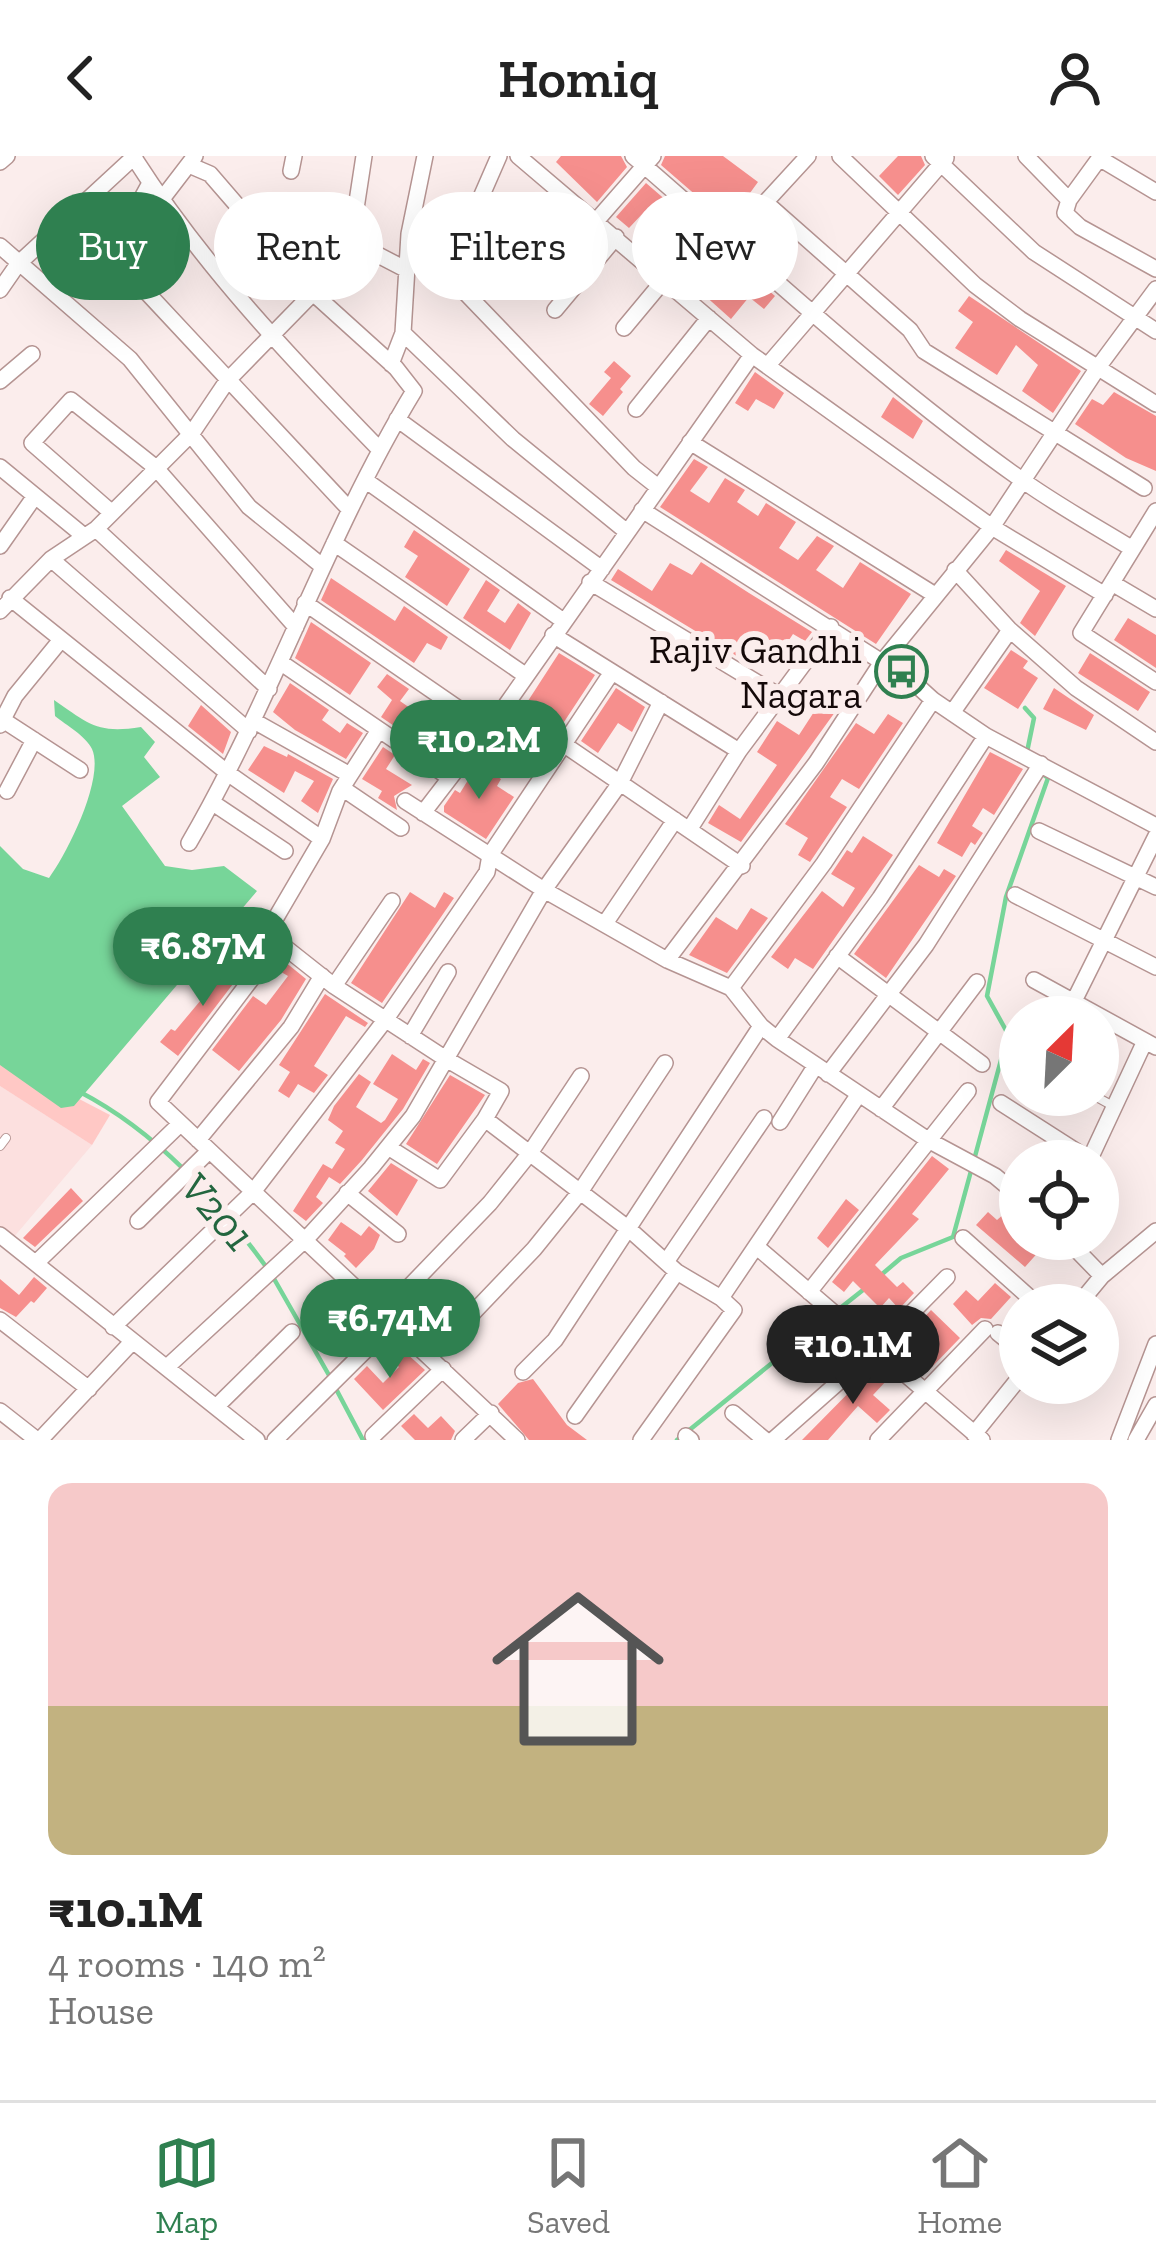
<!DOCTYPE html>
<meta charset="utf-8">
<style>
:root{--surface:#fff;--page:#f2f2f2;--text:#222;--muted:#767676;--line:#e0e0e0;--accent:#2f8050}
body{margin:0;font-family:"Zilla Slab",serif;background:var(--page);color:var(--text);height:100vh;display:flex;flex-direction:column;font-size:45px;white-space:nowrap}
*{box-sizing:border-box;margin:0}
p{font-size:39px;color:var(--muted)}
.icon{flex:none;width:66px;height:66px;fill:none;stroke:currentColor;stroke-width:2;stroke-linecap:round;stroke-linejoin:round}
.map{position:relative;height:1284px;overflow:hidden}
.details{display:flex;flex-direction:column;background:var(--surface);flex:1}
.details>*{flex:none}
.top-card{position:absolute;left:36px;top:36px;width:1086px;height:108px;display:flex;gap:24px}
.needle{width:78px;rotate:24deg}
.buttons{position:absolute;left:999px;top:840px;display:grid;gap:24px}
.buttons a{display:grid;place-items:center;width:120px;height:120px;border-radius:50%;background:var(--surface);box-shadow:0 12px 48px #0002;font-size:60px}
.price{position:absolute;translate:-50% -102px;padding:0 27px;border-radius:42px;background:var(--accent);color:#fff;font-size:39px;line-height:78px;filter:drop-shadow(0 3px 6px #0008)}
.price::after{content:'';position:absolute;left:50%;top:72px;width:36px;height:27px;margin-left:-18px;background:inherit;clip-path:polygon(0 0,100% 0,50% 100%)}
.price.on{background:#222;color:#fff}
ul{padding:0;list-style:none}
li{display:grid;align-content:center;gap:24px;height:636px;padding:0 48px}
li+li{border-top:3px solid var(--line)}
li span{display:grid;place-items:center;height:372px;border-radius:24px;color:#555}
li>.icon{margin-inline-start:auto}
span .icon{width:216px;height:216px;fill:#fffc;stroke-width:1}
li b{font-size:51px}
.pill{padding:0 42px;border-radius:54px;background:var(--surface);box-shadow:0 12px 48px #0002;font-size:42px;line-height:108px}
.pill.on{background:var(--accent);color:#fff}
header{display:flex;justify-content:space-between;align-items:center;height:156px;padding:0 48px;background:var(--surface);font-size:54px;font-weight:600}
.tabs{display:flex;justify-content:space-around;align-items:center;height:168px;border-top:3px solid var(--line);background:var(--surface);font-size:33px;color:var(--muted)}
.tabs a{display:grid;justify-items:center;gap:6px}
.tabs .on{color:var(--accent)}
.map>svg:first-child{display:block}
</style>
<header><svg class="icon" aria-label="back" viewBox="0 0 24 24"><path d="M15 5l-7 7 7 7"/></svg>Homiq<svg class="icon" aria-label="person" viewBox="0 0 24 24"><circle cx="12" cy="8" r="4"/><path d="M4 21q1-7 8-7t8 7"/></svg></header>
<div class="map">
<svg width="1156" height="1284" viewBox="0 0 1156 1284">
<rect width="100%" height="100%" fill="#fbedec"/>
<path fill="#fce0df" d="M0,930L92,989L13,1082L0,1072Z"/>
<path fill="#ffc8c5" d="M0,902L110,959L92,989L0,930Z"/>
<path fill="#77d599" d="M54,544C89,568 97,578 141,571L155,586L144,601L160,621L122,650L165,710L192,714L224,710L257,735L74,950L61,952L0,909V690L23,713L49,722C67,698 105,622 92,593C86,580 66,569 55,560Z"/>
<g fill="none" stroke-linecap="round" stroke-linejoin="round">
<path stroke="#77d599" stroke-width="4.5" d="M1025,552L1034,562L1027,596
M80,936C157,976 217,1043 267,1112
M974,1004L1008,878L987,840L1006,741L1048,622L1041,617
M881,1119L901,1102L953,1081L971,1015
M273,1121L330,1221
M839,1153L863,1134
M335,1231L363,1284
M677,1284L830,1160"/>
</g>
<path fill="#f68f8d" d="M561,0H621L627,11L597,46L556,6Z
M665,0H723L758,26L728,67L661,9Z
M898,0H921L925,9L898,39L879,20Z
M646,27L668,46L655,63L645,55L629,72L616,61Z
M735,105L775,140L764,153L749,141L731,163L693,129L708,109L723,121Z
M969,140L1081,215L1053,257L1022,235L1038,209L1016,189L997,219L955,192L973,166L958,155Z
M614,205L631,220L620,233L623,236L603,260L589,248L611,222L604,216Z
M755,216L784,237L774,253L756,243L748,255L735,247Z
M1114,236L1156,260V315L1126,302L1075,268L1092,243L1103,249Z
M893,241L923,265L913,283L881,261Z
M694,303L708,311L690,335L709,347L725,322L745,334L737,346L758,360L766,347L796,366L779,392L798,404L817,380L834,390L816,414L843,432L860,406L911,438L876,488L660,351Z
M414,374L470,413L447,450L405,421L418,400L404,391Z
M1006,394L1066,430L1035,480L1020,467L1040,435L999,405Z
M701,406L749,437L812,476L805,485L793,478L783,493L762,479L745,505L611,424L618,413L652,435L670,407L692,419Z
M331,422L395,465L404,450L448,481L441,494L427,487L414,507L321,444Z
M486,424L500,434L487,455L505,467L518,447L531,457L510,494L463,462Z
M1128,462L1156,479V512L1114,484Z
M311,466L371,507L350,539L295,502Z
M1011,494L1028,505L1023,512L1038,522L1018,553L984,532Z
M559,497L595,519L560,572L526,548Z
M1090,497L1150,536L1138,555L1078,517Z
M387,518L409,533L400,545L427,564L435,551L463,571L454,585L460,589L447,606L381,561L392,544L377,531Z
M290,527L329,554L322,564L340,577L347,567L363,577L346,603L295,574L273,556Z
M616,532L645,551L632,576L618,567L598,597L581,585Z
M1054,532L1094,559L1086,574L1043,553Z
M823,542L838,552L741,686L708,667L719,649L740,663L777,609L757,596L777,565L799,579Z
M201,549L231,576L223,598L188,570Z
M888,558L903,567L859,633L842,623L830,641L847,651L810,706L798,699L808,682L785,668L856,567L874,578Z
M509,566L547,592L531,616L494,592Z
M264,590L287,601L288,598L333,623L318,657L301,645L314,625L295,615L284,637L248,614Z
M383,591L395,599L386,613L412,629L394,640L397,654L378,642L382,635L362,623Z
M990,596L1023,613L994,659L983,652L972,670L983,677L975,689L971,686L962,701L937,687Z
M478,608L501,623L497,630L514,641L486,683L444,656V650L455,634L460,637Z
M863,680L893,699L813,813L795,802L788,813L771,801L822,735L843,751L855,732L831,718L847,694L852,697Z
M919,709L939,721L944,713L956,720L886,822L854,798Z
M410,736L435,752L444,736L454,742L382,847L351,827Z
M751,752L768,762L727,817L689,799L716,761L737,774Z
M257,783L306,823L281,864L239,915L212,894L253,840L266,849L288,820L249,797Z
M238,799L249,807L178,900L160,886L171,873L175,875L216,826L219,828Z
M325,838L368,867L365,871L346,860L314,910L328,919L314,937L298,928L289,942L278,935L290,916L279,909Z
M392,898L416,914L423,903L430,907L403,953L362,1004L340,1028L329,1021L316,1041L323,1047L306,1065L293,1055L323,1008L332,1013L345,993L335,987L343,975L328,964L334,950L359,918L371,926L356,951L381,967L385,964L398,943L373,928Z
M450,919L485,939L437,1008L406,988Z
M932,1000L949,1013L912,1058L919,1063L875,1109L897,1131L903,1126L914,1137L899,1153L889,1142L880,1152L853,1125L844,1136L832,1126Z
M391,1007L418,1024L397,1060L368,1035Z
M71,1032L83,1045L35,1091L23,1082Z
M846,1043L859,1054L828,1092L817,1082Z
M1013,1050L1020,1053V1083H1050L1025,1111L976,1069L988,1056L997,1064Z
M341,1066L361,1080L369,1070L380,1079L374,1093L356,1112L344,1100L346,1098L328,1084Z
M34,1121L47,1132L34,1147L31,1145L16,1161L0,1152V1123L19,1139Z
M995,1127L1011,1141L991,1163L981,1162L972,1169L953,1148L966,1134L978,1145Z
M931,1154L960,1182L927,1216L898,1189Z
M405,1196L425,1214L383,1254L354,1223L367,1210L383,1227L399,1211L394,1206Z
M874,1211L888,1223L873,1239L890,1254L877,1267L858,1250L828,1284H802Z
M533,1223L567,1269L587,1284H529L498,1248L518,1227Z
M414,1258L428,1272L441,1260L455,1275L451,1284H415L401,1270Z"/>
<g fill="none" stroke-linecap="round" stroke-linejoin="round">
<defs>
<path id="service" d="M1009,893L1020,899
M1093,939L1113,950
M0,990L6,982"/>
<path id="minor" d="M133,0C202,109 291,202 380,294
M364,0L351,85L407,114
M518,0L752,199L992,371L1105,439
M633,0C761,110 884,227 1022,324C1057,349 1095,370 1131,392
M840,0L975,129L1020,163L1156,248
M933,0L1034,96L1156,175
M1026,0L1069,44
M1101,0L1069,44L1065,57L1080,71L1156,113
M1099,2L1156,36
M0,6L7,0
M189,9L210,18L313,137L396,212L414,235C326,380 274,541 189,687
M291,15L294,0
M150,27L111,98L350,354
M162,43L195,0
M765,46L910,174L924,195L1144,332
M412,63L461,87L499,0
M597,64L653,0
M409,78L634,312L658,331
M728,87L808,0
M0,90L130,203L249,351L322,410
M506,120L565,41
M0,134L18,108L135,0
M555,154L616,81
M624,172L664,124
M403,177L513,283L627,376
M391,208L403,177L409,78L425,0
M768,209L946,2
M0,225L32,198
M636,253L709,162
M397,263L602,413
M690,286L935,439
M0,311L84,380
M365,324L562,464
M642,354L882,506L901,515L933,544L986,580L1156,670
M1156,355L1081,477L1156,526
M112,357L32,287L71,244L155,311L296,471
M96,373L269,533
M334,387L525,519
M0,390L35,340
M51,403L249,575
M590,426L781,541
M1112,427L1156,453
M10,442L229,618L322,683
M305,447L488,573
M0,455L51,403L96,373L192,277L227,225L313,137
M1010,474L1076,532L1156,586
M553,479L739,595
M280,506L450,622
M506,549L742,710
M952,557L1010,474L955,414
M0,562L80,614
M254,565L350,619
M0,569L15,540L60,485
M379,574L340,635L322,683L267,777L334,830L392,745
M342,632L401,672
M7,635L34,584
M405,645L544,734L667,804L731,832L761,870L777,883L928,984L995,1020L1020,1041
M213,647L285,695
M423,657L506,549L752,199
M689,674L739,595L831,471
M1039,675L1156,731
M1015,739L1156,811
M606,766L675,664
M837,800L982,908
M667,804L816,607L882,506L992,371L1099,210L1156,133
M259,813L158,946L517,1284
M1034,824L1156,891
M731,832L824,707L933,544
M1073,847L1156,680
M410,880L448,816
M777,883L880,742L986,580
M828,918L926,789L1041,608
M1001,947L1090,1004
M881,953L977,826
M485,963L501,935L446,903L544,734L620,627L661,546
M780,966L816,909
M198,984L291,871L322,820
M388,991L440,1024L485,963L630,1074L677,1116L721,1142L859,938
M1089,1005L1145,885
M347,1037L398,1078
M138,1065L209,995
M0,1079L257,1284
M963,1082L1038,1149
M1066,1083L1102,1120L1078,1149
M757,1091L982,1284
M37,1106L180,968
M666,1106L764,962
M1102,1120L1156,1075
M809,1136L968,935
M383,1158L490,1047L530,997L581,920
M470,1160L534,1093L580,1036L665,907
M0,1164L89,1233
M113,1171L253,1036L386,863L487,716L490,699L612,516
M998,1177L1020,1195
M167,1211L307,1082L371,1012L413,960L446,903L334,830
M523,1216L555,1184L761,870
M216,1251L292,1176
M0,1255L37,1284
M733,1257L765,1284
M575,1260L677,1116
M974,1278L1020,1221
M373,1280L443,1213
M686,1280L691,1284
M40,1284L132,1186
M275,1284L393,1167
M463,1284L491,1257
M641,1284L734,1154L721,1142
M773,1284L876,1193L947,1121
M878,1284L985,1173
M1119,1284L1156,1188
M1136,1284L1156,1249"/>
</defs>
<use href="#service" stroke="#b59492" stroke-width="10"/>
<use href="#minor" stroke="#b59492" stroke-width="18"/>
<use href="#service" stroke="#fff" stroke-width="8"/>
<use href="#minor" stroke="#fff" stroke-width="15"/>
</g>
<defs>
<symbol id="bus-ring" viewBox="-11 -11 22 22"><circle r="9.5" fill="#fbedec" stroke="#2f8050" stroke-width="1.5"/><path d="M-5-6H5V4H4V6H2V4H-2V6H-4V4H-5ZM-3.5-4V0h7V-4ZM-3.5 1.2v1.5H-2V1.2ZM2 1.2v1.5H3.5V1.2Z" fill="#2f8050"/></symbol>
</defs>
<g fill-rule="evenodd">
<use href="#bus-ring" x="872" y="486" width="59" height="59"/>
</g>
<g text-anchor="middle" stroke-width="12" stroke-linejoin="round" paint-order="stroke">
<g font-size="39" fill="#140909" stroke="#fbedec" text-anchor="end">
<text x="862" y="507">Rajiv Gandhi<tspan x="862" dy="45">Nagara</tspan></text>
</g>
<g font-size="42" font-style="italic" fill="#23663f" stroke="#fbedec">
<text transform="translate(218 1055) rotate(49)" y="15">V201</text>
</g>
</g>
</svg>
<div class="buttons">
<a><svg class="needle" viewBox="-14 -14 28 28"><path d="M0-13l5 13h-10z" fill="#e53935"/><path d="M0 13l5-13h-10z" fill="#767676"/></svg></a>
<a><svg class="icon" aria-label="locate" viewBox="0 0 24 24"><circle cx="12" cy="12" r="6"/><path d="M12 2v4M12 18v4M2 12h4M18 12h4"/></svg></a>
<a><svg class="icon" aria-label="layers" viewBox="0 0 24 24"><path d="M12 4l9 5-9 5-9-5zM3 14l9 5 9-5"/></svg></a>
</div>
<b class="price" style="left:479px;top:646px">₹10.2M</b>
<b class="price" style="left:203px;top:853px">₹6.87M</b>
<b class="price" style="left:390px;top:1225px">₹6.74M</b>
<b class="price on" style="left:853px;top:1251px">₹10.1M</b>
<div class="top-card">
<a class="pill on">Buy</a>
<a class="pill">Rent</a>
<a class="pill">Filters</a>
<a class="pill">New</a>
</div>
</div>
<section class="details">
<ul>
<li><span style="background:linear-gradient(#f6c9c9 60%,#c2b280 0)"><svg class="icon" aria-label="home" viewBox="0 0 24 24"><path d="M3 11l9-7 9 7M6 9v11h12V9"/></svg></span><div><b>₹10.1M</b><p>4 rooms · 140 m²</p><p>House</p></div></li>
</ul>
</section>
<nav class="tabs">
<a class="on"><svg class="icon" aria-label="map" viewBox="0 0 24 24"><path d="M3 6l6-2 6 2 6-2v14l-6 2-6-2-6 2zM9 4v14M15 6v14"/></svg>Map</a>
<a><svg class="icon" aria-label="saved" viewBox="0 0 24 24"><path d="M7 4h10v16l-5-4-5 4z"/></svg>Saved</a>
<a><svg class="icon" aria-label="home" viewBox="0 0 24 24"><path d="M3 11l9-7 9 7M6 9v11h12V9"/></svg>Home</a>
</nav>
